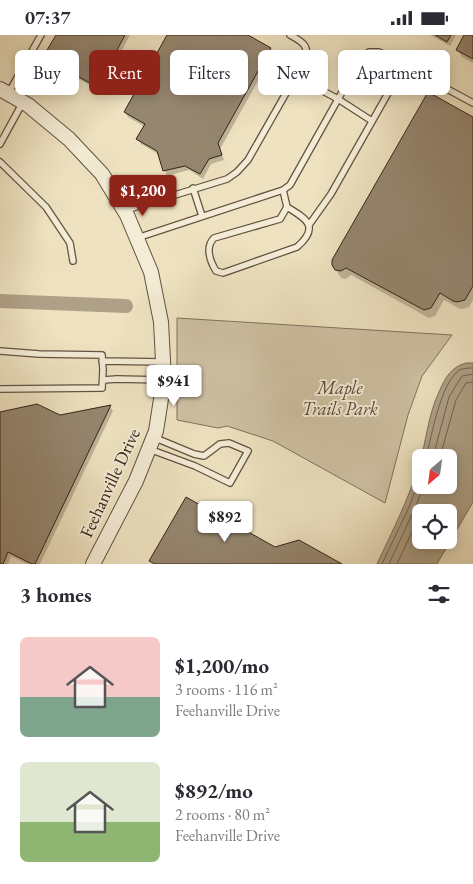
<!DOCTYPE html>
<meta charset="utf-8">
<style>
:root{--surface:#fff;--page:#f7f7f7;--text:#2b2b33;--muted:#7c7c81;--accent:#8f2418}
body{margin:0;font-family:"EB Garamond",serif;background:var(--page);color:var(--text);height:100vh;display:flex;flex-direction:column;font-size:19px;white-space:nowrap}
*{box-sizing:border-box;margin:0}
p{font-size:16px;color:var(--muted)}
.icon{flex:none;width:28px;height:28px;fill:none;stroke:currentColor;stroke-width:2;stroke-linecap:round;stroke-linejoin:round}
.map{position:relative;height:529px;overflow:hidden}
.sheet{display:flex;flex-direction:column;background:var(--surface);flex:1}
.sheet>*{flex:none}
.guide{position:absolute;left:15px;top:15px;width:444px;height:45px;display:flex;gap:10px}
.needle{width:32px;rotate:209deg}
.fabs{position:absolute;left:412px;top:414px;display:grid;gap:10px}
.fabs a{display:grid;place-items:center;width:45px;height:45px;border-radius:8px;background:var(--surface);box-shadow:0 2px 12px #0003;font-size:25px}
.price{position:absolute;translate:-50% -42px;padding:0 11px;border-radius:5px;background:#fff;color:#222;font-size:16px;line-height:32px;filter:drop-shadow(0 1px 2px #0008)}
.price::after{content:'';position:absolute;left:50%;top:30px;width:15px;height:11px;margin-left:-8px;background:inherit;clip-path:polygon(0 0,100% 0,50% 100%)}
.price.active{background:var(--accent);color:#fff}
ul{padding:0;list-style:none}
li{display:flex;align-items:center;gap:15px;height:125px;padding:0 20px}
li span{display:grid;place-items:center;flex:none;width:140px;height:100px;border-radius:8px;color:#555}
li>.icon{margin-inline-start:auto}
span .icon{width:60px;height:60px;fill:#fffc;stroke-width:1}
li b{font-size:21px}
h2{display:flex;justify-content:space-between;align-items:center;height:60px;padding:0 20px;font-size:21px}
.tag{padding:0 18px;border-radius:8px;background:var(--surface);box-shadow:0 2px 12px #0003;font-size:18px;line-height:45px}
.tag.active{background:var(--accent);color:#fff}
.status{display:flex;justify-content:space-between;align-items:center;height:35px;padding:0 25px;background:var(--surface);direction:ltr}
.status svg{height:14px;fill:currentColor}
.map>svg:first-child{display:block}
</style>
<div class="status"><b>07:37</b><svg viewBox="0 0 49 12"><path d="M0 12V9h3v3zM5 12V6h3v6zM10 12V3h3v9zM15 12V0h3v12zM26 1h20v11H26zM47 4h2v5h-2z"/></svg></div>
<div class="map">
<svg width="473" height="529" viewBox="0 0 473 529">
<rect width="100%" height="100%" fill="#eee2c0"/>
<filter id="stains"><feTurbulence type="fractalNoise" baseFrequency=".004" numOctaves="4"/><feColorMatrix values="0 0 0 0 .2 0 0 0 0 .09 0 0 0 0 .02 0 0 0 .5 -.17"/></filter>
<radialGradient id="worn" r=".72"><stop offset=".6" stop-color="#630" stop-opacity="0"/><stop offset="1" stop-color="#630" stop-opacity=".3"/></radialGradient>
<path fill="#cec1a3" stroke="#81725d" d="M177,283L452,300L422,341L408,380L385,468L273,406L227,391L218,393L177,385Z"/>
<path fill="#afa187" stroke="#7e6e5a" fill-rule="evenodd" d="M466,328H473V467L437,529H377C392,497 408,465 419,431C426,407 428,380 439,357C445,343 451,332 466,328ZM421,422H449V450H421ZM421,478H449V505H421Z"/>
<path fill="#0003" d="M57,0H130L100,56L48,27L45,22Z
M168,0H245L270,14L273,19L220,114L224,125L211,129L203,144L189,135L167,141L160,120L141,109L138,104L145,92L128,82L125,77Z
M430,0H456L450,11Z
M465,0H473V28L462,22L458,15Z
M473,84V265L469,272L462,274L458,273L444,265L435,281L429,283L351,240L346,244L341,243L333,230Z
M110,372L113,376L40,529H27L11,521L8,529H0V378L60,382Z"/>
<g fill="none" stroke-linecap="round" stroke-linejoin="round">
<path stroke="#72624f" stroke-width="1" d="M426,422C432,400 440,351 458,336C462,333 468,333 473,333
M433,422L449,362L462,341L473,339
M440,422L456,365L466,348L473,347
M382,529L410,470L421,439
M389,529L415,473L424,450
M397,529L421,478"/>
<path stroke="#afa187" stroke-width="14" d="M0,266L126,271"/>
</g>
<path fill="#95866f" stroke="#342217" d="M56,0H125L97,52L43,22Z
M167,0H248L271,13L218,108L222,120L209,124L200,139L185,131L163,136L157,116L136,104L145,89L124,77Z
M435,0H451L447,7Z
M464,0H473V24L456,15Z
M428,57L473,82V251L465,265L457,267L453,266L440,258L431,273L424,275L346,233L341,236L335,235L332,230V225Z
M37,369L60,380L111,370L35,529H32L8,517L3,529H0V377Z
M186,462L275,512L299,505L342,529H155L149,526Z"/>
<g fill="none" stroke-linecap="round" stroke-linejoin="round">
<defs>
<path id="service" d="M295,41L338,64L372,86
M8,59L41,0
M0,109L23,67
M0,127L46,172L70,208L73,226
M193,153L202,181
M283,155L287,172L280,184L214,203C205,212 210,226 216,236L223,238L297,212C320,192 307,184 287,172
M126,175L227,144L237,137L248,125L306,23C309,10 301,6 290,0
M309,190L331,159L404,30
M137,203L283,155L290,150L360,25L369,17H379L473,68
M0,316L39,319L102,320L103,335L102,353L0,354
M102,326L163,327
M103,345L117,344L163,345
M149,414L195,431L230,448L248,416L229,408L220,409L204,421L194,419L153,402"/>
<path id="tertiary" d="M0,54L28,70L69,104L102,139L127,180L151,237L161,287L164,345L156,396L136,446L93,529"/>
</defs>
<use href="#service" stroke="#625241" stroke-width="8"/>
<use href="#tertiary" stroke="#625241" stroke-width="16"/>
<use href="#service" stroke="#f4ecd6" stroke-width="5.5"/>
<use href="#tertiary" stroke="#f4ecd6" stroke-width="14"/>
</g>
<g text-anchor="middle" stroke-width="4" stroke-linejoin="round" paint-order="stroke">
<g font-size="18" font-style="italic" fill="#5a4a3a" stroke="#f4ecd6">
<text x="340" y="359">Maple<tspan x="340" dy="21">Trails Park</tspan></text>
</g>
<g font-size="18" fill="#342217" stroke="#f4ecd6">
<text transform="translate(110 448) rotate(-65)" y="6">Feehanville Drive</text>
</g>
</g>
<rect width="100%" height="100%" filter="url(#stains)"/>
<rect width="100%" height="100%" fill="url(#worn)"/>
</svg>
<div class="fabs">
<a><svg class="needle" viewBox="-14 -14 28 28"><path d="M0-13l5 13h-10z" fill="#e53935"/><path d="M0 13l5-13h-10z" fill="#7c7c81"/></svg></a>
<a><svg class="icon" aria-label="locate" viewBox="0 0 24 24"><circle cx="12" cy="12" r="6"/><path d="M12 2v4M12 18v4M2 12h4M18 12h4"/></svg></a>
</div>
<b class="price active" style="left:143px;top:182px">$1,200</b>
<b class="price" style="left:174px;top:372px">$941</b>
<b class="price" style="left:225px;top:508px">$892</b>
<div class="guide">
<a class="tag">Buy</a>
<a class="tag active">Rent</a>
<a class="tag">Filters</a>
<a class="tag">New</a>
<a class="tag">Apartment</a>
</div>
</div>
<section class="sheet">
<h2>3 homes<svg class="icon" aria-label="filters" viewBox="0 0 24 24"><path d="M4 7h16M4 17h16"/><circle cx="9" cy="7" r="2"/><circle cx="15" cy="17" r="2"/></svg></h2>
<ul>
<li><span style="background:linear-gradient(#f6c9c9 60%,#7fa58c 0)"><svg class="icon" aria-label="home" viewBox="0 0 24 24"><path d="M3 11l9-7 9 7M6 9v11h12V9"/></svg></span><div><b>$1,200/mo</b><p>3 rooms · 116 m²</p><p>Feehanville Drive</p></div></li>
<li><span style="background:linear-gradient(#dfe7d0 60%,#8fb573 0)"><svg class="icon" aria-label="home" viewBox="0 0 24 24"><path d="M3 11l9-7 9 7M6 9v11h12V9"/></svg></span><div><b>$892/mo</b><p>2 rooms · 80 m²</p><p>Feehanville Drive</p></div></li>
</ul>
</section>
